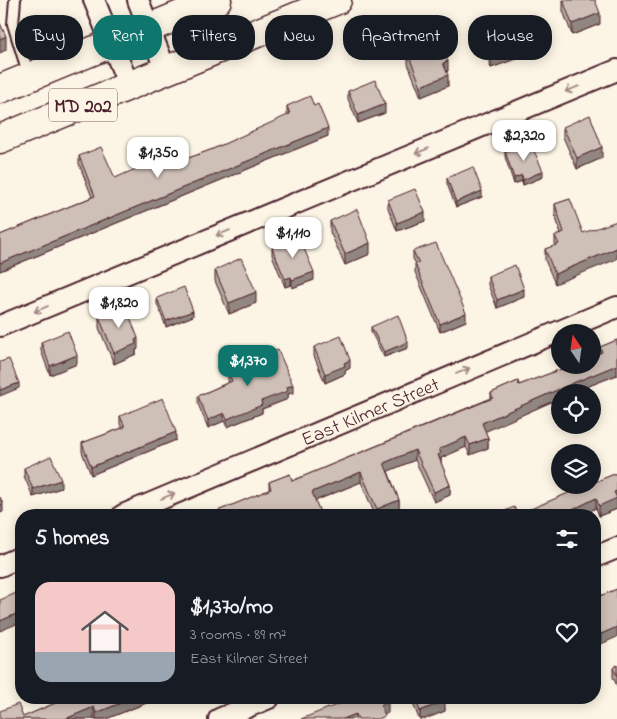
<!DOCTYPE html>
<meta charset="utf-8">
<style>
:root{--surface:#171b24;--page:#242831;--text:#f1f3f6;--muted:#9ea1a6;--accent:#0f766e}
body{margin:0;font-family:"Indie Flower",sans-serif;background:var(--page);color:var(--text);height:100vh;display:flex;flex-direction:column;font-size:19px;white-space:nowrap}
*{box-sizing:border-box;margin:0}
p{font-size:16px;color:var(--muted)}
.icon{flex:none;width:28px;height:28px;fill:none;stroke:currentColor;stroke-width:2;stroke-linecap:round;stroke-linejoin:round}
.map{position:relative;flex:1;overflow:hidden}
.side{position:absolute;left:15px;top:509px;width:586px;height:195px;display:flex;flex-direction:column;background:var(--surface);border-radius:20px;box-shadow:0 2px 12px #0003}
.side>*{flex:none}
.banner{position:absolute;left:15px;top:15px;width:588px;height:45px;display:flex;gap:10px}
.needle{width:32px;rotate:347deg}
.fabs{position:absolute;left:551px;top:324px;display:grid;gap:10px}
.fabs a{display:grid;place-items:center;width:50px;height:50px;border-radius:50%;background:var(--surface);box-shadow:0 2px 12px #0003;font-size:25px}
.price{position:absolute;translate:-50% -42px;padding:0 11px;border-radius:10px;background:#fff;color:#222;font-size:16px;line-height:32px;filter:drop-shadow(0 1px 2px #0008)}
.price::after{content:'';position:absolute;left:50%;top:30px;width:15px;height:11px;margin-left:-8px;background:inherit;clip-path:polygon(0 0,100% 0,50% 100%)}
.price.active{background:var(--accent);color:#fff}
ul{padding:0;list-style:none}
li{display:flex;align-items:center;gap:15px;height:125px;padding:0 20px}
li span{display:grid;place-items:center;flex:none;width:140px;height:100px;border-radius:15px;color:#555}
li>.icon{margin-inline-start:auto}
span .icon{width:60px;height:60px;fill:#fffc;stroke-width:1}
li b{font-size:21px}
h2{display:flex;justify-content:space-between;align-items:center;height:60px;padding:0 20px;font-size:21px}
.tag{padding:0 18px;border-radius:20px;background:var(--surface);box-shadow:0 2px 12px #0003;font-size:18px;line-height:45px}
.tag.active{background:var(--accent);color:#fff}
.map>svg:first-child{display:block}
</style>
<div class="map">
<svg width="617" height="719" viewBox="0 0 617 719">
<rect width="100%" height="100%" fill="#fcf5e5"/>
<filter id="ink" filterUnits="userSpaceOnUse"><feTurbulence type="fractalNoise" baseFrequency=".02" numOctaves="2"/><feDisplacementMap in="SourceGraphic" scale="10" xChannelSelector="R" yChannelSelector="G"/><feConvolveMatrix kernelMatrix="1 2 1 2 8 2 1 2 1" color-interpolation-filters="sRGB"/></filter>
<g filter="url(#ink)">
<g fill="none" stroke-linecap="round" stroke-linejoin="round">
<defs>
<path id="service" d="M15,0L13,24L29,76"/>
<g id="minor">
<path d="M94,0L129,86"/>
<path d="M138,0L166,71"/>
<path d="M0,326L617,70"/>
<path id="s1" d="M123,515L617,307"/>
<path d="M595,557L617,548"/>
<path d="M0,566L21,557"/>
<path d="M219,719L269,698"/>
</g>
<path id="primary" d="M0,89L217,0
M0,139L337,0"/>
</defs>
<use href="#service" stroke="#4a1f2b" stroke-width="14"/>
<use href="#minor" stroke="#4a1f2b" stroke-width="24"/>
<use href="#primary" stroke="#4a1f2b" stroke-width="31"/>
<use href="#service" stroke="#fcf5e5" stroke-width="10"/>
<use href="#minor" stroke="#fcf5e5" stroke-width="20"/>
<use href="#primary" stroke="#fcf5e5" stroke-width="28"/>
</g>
<path fill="#b2a59d" stroke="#4a1f2b" d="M563,0L600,24L572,35L563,11Z
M416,33L448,71L446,72L448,86L421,97L408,64V54L418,50L416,44Z
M482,33L518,58L491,68L482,44Z
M348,91L385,113L358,123L348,99Z
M287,106H314L328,136L0,271V235L92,197L79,164V156L115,178L159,169L213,149L288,116L287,114Z
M563,127L602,158L577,169L563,137Z
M505,151L543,177L523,185L522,181L514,184L505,157Z
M447,178L482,197L456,207L447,184Z
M570,199L555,284L545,260V249L555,246V236L561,234L555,215V204Z
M388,200L425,221L397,231L388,208Z
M330,221L370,254L345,265L330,232Z
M272,248L314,280L292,288L291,285L285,287L272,255Z
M413,251L466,321L440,332L415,272V264H416L413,259Z
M215,270L256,303L229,314L215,281Z
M488,276L524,297L497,308L488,285Z
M157,298L193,316L166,327L157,304Z
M99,317L138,349L136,350V354L114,364L99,328Z
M371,327L408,348L384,357L371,332Z
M617,340V375L573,392H560V398L485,431L488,438V448L470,455L466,447L441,458V463L450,485V495L434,502L415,460L388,471L399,500V510L388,515H375L361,482L315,501L321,515H208L269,490V482L290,474L292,481L491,398V393L518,381L519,385L572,365H592V356L600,353V347Z
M41,342L77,364L50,375L41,351Z
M314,347L350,368L345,371V374L325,383L314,356Z
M235,367L293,393L288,394V399L262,409V413L227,427L224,421L208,428L198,404V396L229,382L228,380V372L235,369Z
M120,416L176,440L91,475L82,452V443L122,428L120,424Z
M24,468L61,488L33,497L24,476Z
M617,473V509L599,516L596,508L517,513L531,509Z
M617,589L601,644L595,627V598Z
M617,665V686L613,677V668Z
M67,698H159L106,719H95L94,718L91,719H0L23,717Z
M411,698H444L445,711L425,719H419Z"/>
<path fill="#918680" stroke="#4a1f2b" d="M600,13V24L572,35V24Z
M6,36V50L0,53V39Z
M518,47V58L491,68V57Z
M448,61V71L443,73V63Z
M448,75V86L421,97V86Z
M385,104V113L358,123V115Z
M328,128V136L0,271V263Z
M602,147V158L577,169V158Z
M543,171V177L523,185V180Z
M522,175V181L514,184V178Z
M482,191V197L456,207V202Z
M425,212V221L397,231V223Z
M370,243V254L345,265V254Z
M617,248V259L555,284V274Z
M314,272V280L292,288V280Z
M291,277V285L285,287V279Z
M524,289V297L497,308V300Z
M256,292V303L229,314V303Z
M193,311V316L166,327V321Z
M466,313V321L440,332V324Z
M138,338V349L136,350V354L114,364V353Z
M408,342V348L384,357V352Z
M77,355V364L50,375V366Z
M350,360V368L345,371V374L325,383V374L344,363Z
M617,365V375L573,392H560V398L482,433V423L573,383Z
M19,383V388L0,396V390Z
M293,385V393L288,394V399L262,409V413L227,427V419L261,401L287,387Z
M224,413V421L208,428V420Z
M176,432V440L91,475V467Z
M466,437V447L441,458V463L438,455L439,449Z
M488,438V448L470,455V445Z
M415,450V460L384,473V463Z
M361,472V482L312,502V492Z
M61,480V488L33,497V489Z
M450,485V495L434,502V492Z
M617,491V509L599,516V506L614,492Z
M596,498V508L583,515H562Z
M399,500V510L388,515H377V509Z
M3,504V512L0,513V505Z
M21,612V622L0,631V621Z
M617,627V637L601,644V634Z
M133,698H159L106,719H96V713Z
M445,701V711L425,719H420V711Z
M388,702V713L381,716V705Z
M94,707V718L91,719H65Z
M356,714V719H343Z"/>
<path fill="#cfc0b7" stroke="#4a1f2b" d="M563,0H595L600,13L572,24Z
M509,22L518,47L491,57L482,33Z
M0,23L6,36L0,39Z
M434,26L448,61L443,63L448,75L421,86L408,54L421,48L416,33Z
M375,80L385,104L358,115L348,91Z
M310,96L314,106L318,104L328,128L0,263V235L95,196L79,156L101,147L115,178L156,160L159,169L213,149L290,114L287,106Z
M590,115L602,147L577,158L563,127Z
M531,144L543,171L523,180L522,175L514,178L505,151Z
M473,167L482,191L456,202L447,178Z
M415,189L425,212L397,223L388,200Z
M570,199L583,233L617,221V248L555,274L545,249L559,244L555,236L564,232L555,204Z
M357,209L370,243L345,254L330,221Z
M299,237L314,272L292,280L291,277L285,279L272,248Z
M436,243L466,313L440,324L415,264L419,263L413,251Z
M241,258L256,292L229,303L215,270Z
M515,265L524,289L497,300L488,276Z
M184,287L193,311L166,321L157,298Z
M125,305L138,338L135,340L136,344L114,353L99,317Z
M398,315L408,342L384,352L371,327Z
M68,331L77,355L50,366L41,342Z
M341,336L350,360L344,363L345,366L325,374L314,347Z
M617,340V365L573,383L482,423L488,438L470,445L466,437L439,449L441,453L438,455L450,485L434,492L415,450L384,463L399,500L377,509L361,472L312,492L321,515H208L271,489L269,482L290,474L292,481L493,398L491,393L518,381L519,385L572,365H592V356L602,352L600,347Z
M278,350L293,385L287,387L288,391L261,401L262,405L227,419L224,413L208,420L198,396L232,381L228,372L236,369L235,367Z
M9,359L19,383L0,390V362Z
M163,398L176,432L91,467L82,443L125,427L120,416Z
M51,456L61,480L33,489L24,468Z
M617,473V491L614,492L617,498L599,506L596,498L562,515H496L514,507L517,513L531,509L587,485H592V483Z
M0,497L3,504L0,505Z
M617,589V627L601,634L595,617V598Z
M21,591V612L0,621V600Z
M617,665V676L613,668Z
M67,698H133L96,713L94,707L65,719H0V711L18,704L23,717Z
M354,698H386L388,702L381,705L385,716L378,719H358L356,714L343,719H301Z
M415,698H444L445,701L420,711Z"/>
<defs><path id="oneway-shaft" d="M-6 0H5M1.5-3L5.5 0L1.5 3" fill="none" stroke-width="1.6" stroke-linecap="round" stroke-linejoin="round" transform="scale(1.25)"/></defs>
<g stroke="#a38a88">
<use href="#oneway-shaft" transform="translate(572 89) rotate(158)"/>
<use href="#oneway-shaft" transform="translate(422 151) rotate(158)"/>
<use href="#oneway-shaft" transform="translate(223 233) rotate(158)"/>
<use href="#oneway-shaft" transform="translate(41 309) rotate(157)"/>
<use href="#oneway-shaft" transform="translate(463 371) rotate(-23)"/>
<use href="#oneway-shaft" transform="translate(168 496) rotate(-23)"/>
</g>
</g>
<g text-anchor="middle" stroke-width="4" stroke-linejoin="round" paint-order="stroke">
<rect fill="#fcf5e5" stroke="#7f5f63" stroke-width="1" x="49" y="88.5" width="68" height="33" rx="4"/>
<g font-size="19" font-weight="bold" fill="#4a1f2b">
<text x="83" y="112">MD 202</text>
</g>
<g font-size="20" fill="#4a1f2b" stroke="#fcf5e5">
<text dy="7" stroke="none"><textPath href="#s1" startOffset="268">East Kilmer Street</textPath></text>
</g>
</g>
</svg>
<div class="fabs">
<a><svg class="needle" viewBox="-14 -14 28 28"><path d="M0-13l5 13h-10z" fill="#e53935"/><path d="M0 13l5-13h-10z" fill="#9ea1a6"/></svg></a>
<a><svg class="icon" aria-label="locate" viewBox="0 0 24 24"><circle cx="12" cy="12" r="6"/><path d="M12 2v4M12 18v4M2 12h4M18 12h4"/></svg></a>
<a><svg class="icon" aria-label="layers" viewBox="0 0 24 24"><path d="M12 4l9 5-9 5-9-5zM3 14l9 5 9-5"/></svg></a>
</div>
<b class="price" style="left:524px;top:162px">$2,320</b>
<b class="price" style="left:158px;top:179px">$1,350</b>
<b class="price" style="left:293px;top:259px">$1,110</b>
<b class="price" style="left:119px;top:329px">$1,820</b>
<b class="price active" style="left:248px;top:387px">$1,370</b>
<div class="banner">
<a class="tag">Buy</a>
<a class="tag active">Rent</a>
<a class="tag">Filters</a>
<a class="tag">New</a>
<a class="tag">Apartment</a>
<a class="tag">House</a>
</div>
<section class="side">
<h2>5 homes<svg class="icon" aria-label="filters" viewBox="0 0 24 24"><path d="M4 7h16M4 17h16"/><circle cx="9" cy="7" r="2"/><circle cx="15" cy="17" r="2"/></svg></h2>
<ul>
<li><span style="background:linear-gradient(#f6c9c9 70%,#9aa5b1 0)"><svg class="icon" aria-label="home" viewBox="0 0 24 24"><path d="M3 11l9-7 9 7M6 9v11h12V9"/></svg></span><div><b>$1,370/mo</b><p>3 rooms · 89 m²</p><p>East Kilmer Street</p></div><svg class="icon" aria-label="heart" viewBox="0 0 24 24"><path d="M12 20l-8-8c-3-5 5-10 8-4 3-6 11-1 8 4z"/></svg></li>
</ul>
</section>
</div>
